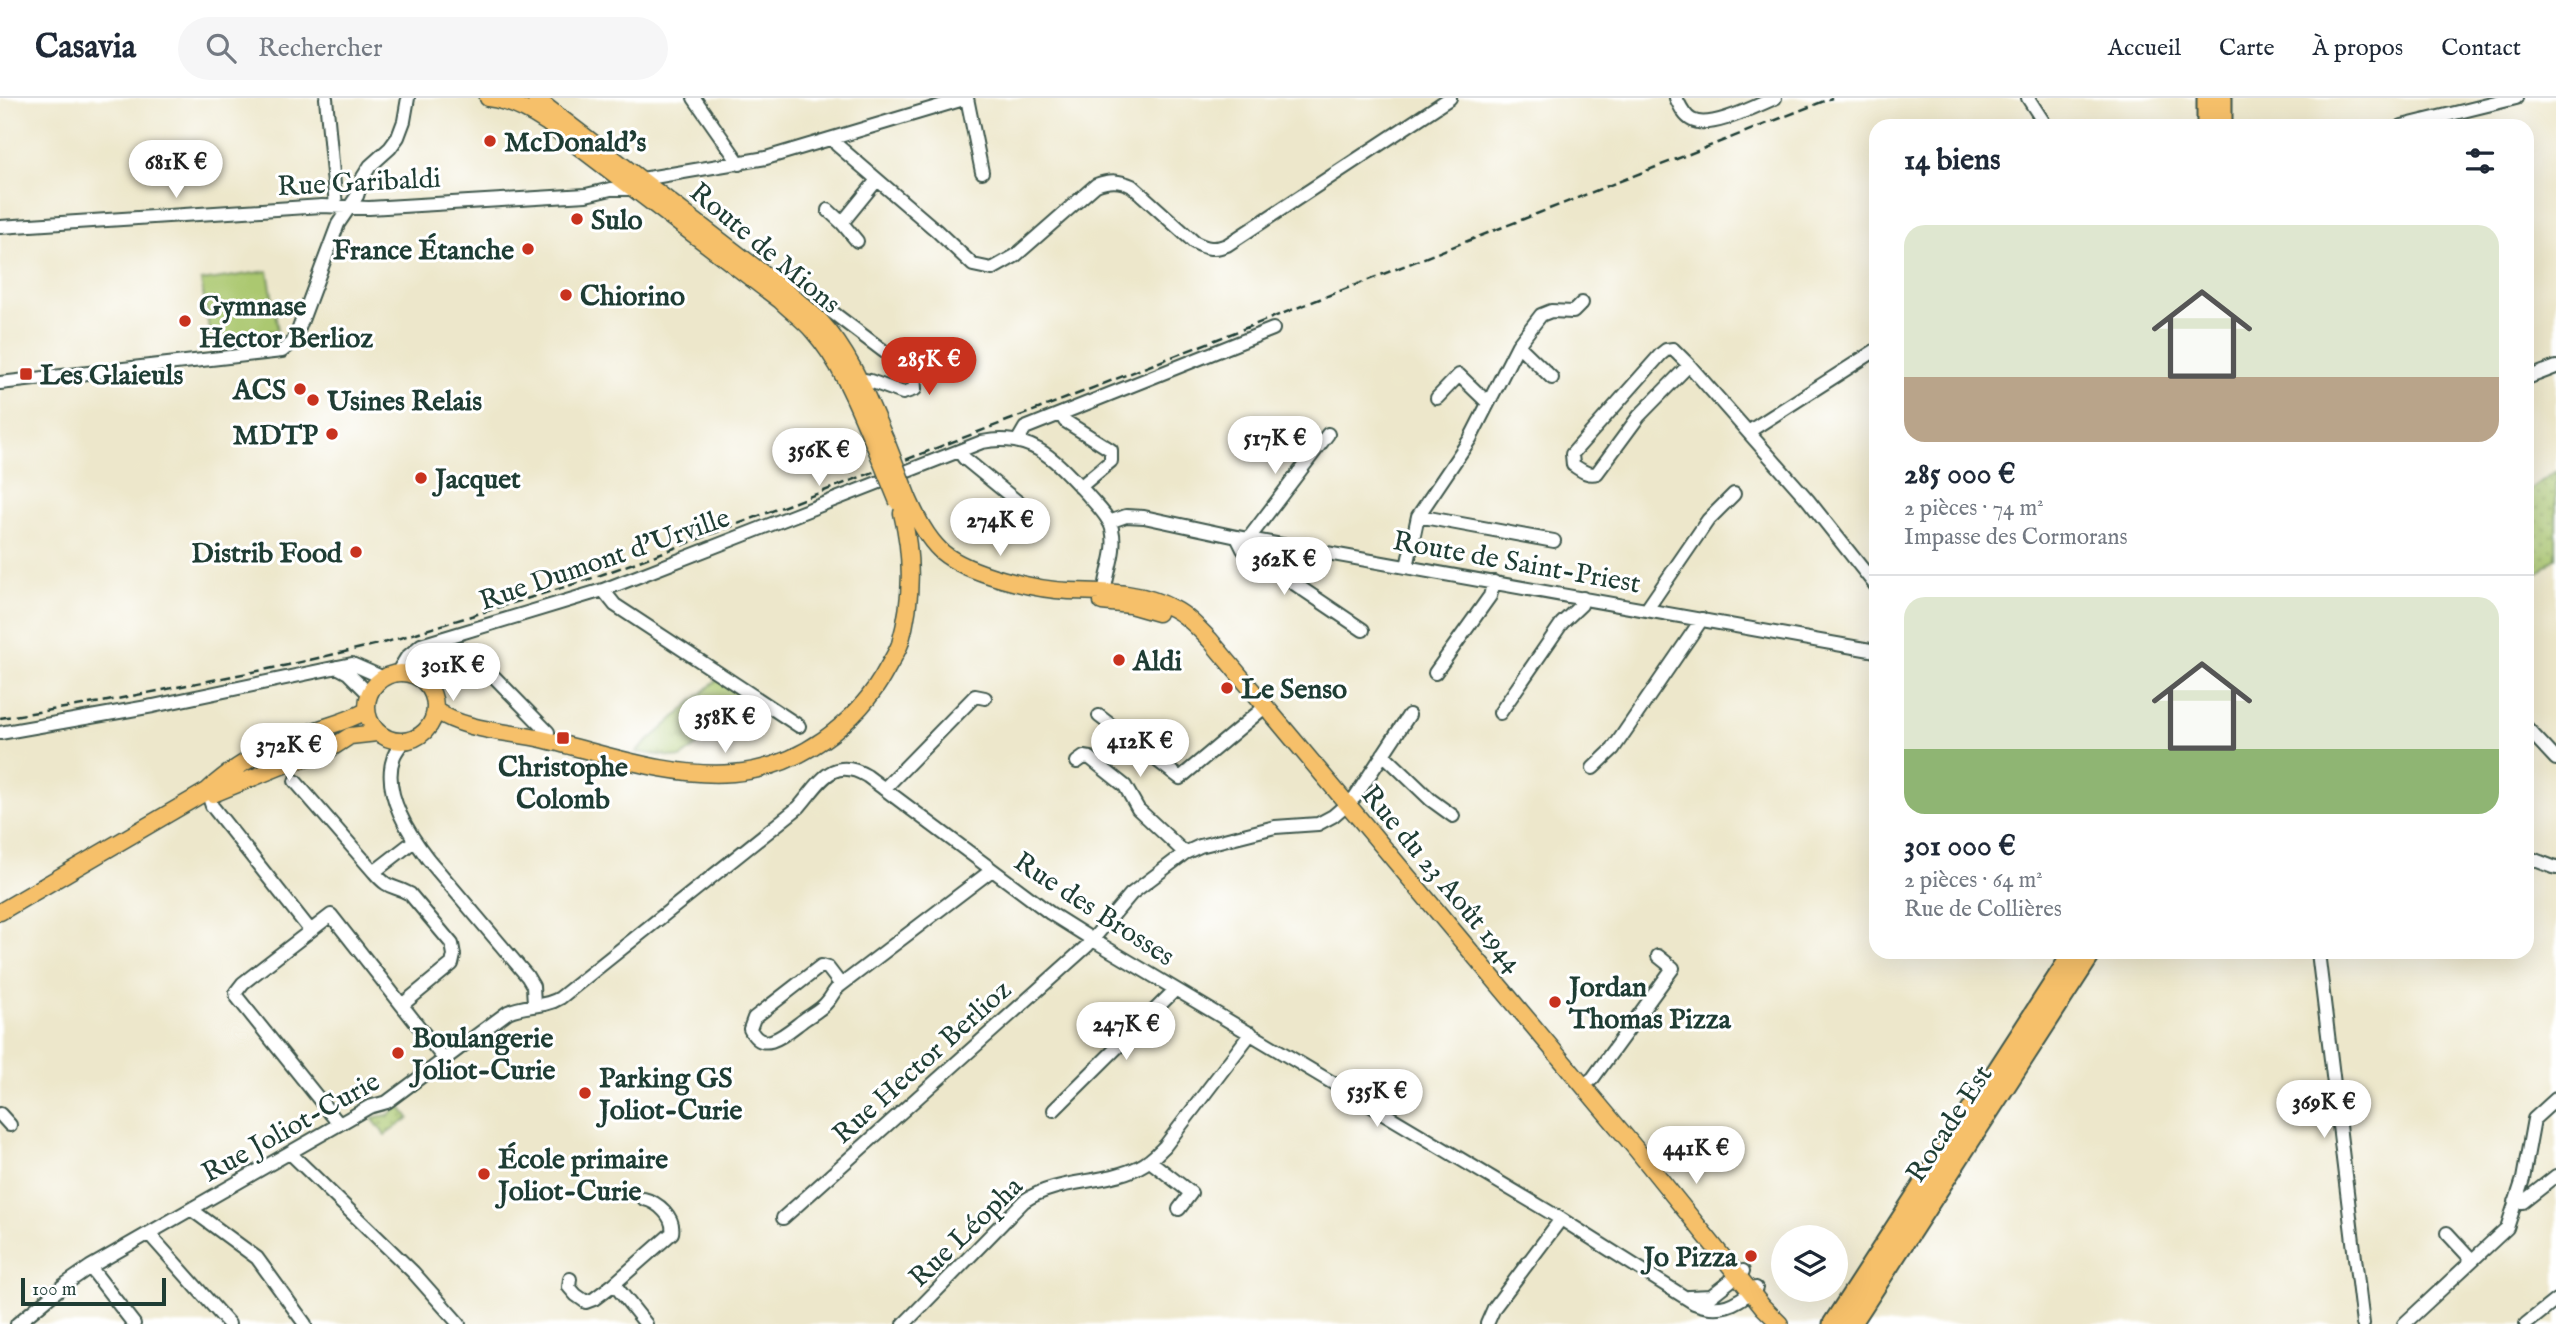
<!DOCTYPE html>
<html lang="fr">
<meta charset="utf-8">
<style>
:root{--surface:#fff;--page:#f6f6f7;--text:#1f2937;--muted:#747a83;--line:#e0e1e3;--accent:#c8321e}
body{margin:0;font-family:"IM FELL English",serif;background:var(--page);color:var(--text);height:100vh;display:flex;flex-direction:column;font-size:26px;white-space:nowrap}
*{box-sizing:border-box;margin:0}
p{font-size:23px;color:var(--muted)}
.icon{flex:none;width:38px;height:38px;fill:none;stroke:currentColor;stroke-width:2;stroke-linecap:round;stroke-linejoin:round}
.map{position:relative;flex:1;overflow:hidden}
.details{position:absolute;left:1869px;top:21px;width:665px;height:840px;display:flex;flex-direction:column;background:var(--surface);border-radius:21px;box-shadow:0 7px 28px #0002}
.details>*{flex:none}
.fabs{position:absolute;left:1771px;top:1127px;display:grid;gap:14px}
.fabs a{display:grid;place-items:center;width:77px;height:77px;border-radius:50%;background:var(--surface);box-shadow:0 7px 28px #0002;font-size:35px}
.scale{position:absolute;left:21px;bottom:18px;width:145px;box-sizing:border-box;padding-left:7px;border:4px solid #1f3d34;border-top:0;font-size:19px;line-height:24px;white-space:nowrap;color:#1f3d34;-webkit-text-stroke:5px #fff;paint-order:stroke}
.price{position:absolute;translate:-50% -60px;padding:0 16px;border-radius:24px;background:#fff;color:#222;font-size:23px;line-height:46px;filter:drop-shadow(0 2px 4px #0008)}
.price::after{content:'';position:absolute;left:50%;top:42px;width:21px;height:16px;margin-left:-10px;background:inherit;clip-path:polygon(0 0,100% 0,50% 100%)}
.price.on{background:var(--accent);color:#fff}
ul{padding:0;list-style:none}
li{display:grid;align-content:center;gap:14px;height:371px;padding:0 35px}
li+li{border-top:2px solid var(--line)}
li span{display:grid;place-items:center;height:217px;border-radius:21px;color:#555}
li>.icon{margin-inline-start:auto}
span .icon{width:126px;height:126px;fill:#fffc;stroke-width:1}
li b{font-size:30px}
h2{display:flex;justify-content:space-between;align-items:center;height:84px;padding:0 35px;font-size:30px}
header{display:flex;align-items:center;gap:42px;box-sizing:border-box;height:98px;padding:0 35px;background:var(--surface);border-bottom:2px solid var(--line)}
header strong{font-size:33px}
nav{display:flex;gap:38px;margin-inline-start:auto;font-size:24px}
.search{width:490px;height:63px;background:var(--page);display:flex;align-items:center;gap:18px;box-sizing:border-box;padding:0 24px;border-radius:38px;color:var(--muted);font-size:26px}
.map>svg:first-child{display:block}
</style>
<header>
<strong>Casavia</strong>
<div class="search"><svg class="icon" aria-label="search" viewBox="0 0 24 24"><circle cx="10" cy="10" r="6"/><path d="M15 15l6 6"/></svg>Rechercher</div>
<nav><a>Accueil</a><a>Carte</a><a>À propos</a><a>Contact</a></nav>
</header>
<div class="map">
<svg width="2556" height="1226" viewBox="0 0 2556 1226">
<defs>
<pattern id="grass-tufts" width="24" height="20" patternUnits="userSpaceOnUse" patternTransform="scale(1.75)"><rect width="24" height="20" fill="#abc86f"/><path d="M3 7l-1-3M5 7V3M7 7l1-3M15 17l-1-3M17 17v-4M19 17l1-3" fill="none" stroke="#8ba45c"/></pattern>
<pattern id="park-dots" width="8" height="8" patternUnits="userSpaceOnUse" patternTransform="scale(1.75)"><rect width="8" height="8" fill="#abc86f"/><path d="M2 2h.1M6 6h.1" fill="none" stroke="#8ba45c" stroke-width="1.8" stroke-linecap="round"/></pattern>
</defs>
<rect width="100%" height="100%" fill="#fff"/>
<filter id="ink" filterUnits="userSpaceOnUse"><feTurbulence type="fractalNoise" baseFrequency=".0143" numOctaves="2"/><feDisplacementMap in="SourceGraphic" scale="14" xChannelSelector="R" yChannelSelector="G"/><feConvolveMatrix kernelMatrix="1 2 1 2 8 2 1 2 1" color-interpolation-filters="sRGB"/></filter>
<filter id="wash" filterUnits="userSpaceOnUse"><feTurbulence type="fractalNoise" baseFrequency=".00686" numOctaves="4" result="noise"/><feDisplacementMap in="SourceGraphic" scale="28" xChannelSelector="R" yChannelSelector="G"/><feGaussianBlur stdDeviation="1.57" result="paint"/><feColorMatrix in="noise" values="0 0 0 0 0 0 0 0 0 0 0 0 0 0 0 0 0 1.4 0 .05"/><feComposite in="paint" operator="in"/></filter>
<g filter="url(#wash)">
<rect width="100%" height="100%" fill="#ede7cb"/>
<path fill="url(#grass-tufts)" stroke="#658252" stroke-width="2" d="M719,580L752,603L681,660L636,654Z"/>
<path fill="url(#park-dots)" stroke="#658252" stroke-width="2" d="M2556,373V459L2527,485V394Z
M400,1008L409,1020L385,1037L372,1020L388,1017Z"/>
<path fill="#abc86f" stroke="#658252" stroke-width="2" d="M268,173L278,232L211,243L201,183Z"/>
</g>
<g filter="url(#ink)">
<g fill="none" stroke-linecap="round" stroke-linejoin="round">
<defs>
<path id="minor" d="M326,0L336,108
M694,0L740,66
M967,0L982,74
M1676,0C1680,8 1684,18 1692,22C1710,32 1756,8 1775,0
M2028,0L2046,28
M2402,28L2516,0
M834,40L837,47L937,133L973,167L992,171L1015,158L1096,87C1110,82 1119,82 1132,88L1194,144C1207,151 1214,152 1227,147L1450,0
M642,81L766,60L967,0
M828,112L842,125
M0,129L322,108L369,110L586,97L611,91H635
M857,143L842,125L877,82
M832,214L914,276L915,291L903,295L870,283L852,280
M1518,247L1552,280
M1689,267L1639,318L1597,375C1588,378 1581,372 1573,367L1572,356L1661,256L1666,252L1673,251L1689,267L1808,402L1876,488
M2527,280L2556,269
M0,285L282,253L292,245L298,233L338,126L357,98L363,79L370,68L390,50L398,39L404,23L408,0
M1437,300L1459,277L1488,305
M1061,316L1065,323L1111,352V363L1080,389
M1748,334L1876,252
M1018,342L1025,330L1273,231
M959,353L964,360L1030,414
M1418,418L1554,443
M1109,424L1126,418L1144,419L1237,439L1876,553
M1237,439L1243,451L1363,532
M1249,440L1328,336
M1407,469L1418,418L1470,341L1518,247L1541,217L1551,213L1573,214L1582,205
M603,492L615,507L799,628
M1647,511L1708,422L1734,396
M446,540L449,548L470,554L548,634L546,642
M337,569L348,575L369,596
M397,575L407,559L421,547L603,492L982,344C1033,334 1055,362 1087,396C1095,406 1109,418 1112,431C1118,455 1104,478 1104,501
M1435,575L1490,498L1494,484
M418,580L421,561L438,544
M1500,615L1562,525L1581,507L1583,500
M1099,618L1180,680L1266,608
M2527,630L2556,661
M0,635L153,608L352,566L384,580
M403,644C400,648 396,653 394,658C381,693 408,735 428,761L527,878L533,888L534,906
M1383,656L1431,702L1453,718
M1077,664L1084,659L1090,660L1125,688L1138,711L1185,755
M1593,670L1613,651L1702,521
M295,683L374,774L414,743
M884,691L975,598L985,600
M207,693L212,708L310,832
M2527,759L2556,770
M374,774C390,793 392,786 410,796L452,846L454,857L452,866L402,907
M2318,854L2363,1226
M841,887L828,870L821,868L754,920L750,931C764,959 788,933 805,921C812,916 822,911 827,904C833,898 833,892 841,887L992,772
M1583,988L1593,980L1673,870L1658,858
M1054,1012L1175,892
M0,1016L10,1027
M339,1026L237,899L236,894L243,885L331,817L445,962
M290,1055L413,1174L459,1226
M1150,1063L1191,1095L1179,1111
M644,1101C658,1104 675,1119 672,1135L614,1186L646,1226
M2515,1104H2523L2556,1078
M192,1112L257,1160L305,1226
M783,1120L1087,848L1131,796L1185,755L1200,748L1275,729L1318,726L1333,718L1355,699L1409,617
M2447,1135L2472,1162
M150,1137L229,1226
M90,1169L134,1226
M570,1181L569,1189L576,1197L586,1204L594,1201L614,1186
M1689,1199L1711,1198L1743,1173
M17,1226L64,1187L90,1169L350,1020L369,1009L387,1004L508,914C525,906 544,910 560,900L799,709C820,685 832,657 867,678L1050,815L1093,842L1561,1121L1694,1205C1720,1215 1735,1207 1756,1190
M904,1226L1024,1103C1058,1080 1102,1087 1139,1069C1150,1064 1157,1056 1165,1048L1251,935
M1487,1226L1494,1210L1561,1121
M2404,1226L2507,1130L2523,1081L2534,1021L2556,1001
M2526,1226L2556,1202"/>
<path id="major" d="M488,0C510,3 528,12 546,24L781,203C791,213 804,222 813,233C842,266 858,308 875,348
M535,0L787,194C798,204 810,213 820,223C852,257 868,302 886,343
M908,400C917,420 926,439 942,454C968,476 1036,492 1069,493C1106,494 1141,493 1174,511C1188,518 1199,531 1210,542L1636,1051L1763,1209L1780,1226
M1102,504L1130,507L1158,515
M367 609a34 34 0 1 1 68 0a34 34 0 1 1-68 0Z
M435,612C467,634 509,633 546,642C606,656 670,680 733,675C798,670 858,626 888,569C892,562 897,554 900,546C913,501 913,459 902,415
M207,693L213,696L284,667L322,656L350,638L377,635
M0,814L207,693C234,667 274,646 311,634C330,627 348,623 366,613"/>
<path id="highway" d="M2207,0V28
M2222,0V28
M1833,1226L2074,854
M1851,1226L2092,854"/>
</defs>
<use href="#minor" stroke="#3e564b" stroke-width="16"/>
<use href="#major" stroke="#3e564b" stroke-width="19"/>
<use href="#highway" stroke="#3e564b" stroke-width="23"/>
<use href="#minor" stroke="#fff" stroke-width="12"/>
<use href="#major" stroke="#f6c06b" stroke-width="16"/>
<use href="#highway" stroke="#f6c06b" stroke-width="19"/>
<path stroke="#1f3d34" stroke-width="2.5" stroke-dasharray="10 5" stroke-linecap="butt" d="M0,620L102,604L288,567L387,544L584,483L683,447L1080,295L1832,0"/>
<defs>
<path id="major-bridge" d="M886,343L908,400
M875,348L898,404"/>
</defs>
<use href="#major-bridge" stroke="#3e564b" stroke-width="19" stroke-linecap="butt"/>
<use href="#major-bridge" stroke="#f6c06b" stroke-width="16"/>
</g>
</g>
<g fill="#c8321e" stroke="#fff" stroke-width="2.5">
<circle cx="490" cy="43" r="7"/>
<circle cx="577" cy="121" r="7"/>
<circle cx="528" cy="151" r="7"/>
<circle cx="566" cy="197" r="7"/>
<circle cx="185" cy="223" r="7"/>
<rect x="19" y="269" width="14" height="14" rx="3.5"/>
<circle cx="300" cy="291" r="7"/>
<circle cx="313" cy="302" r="7"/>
<circle cx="332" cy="336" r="7"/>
<circle cx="421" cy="380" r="7"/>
<circle cx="356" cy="454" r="7"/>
<circle cx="1119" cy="562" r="7"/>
<circle cx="1227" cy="590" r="7"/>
<rect x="556" y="633" width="14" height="14" rx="3.5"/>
<circle cx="1555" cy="904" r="7"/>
<circle cx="398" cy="955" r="7"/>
<circle cx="585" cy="995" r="7"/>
<circle cx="484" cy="1076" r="7"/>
<circle cx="1751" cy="1158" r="7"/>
</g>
<g text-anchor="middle" stroke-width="6" stroke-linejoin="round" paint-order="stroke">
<g font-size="28" font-weight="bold" fill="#1f3d34" stroke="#fff" text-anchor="start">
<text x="504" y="53">McDonald's</text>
<text x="591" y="131">Sulo</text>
<text x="514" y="161" text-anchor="end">France Étanche</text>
<text x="580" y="207">Chiorino</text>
<text x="199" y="217">Gymnase<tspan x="199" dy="32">Hector Berlioz</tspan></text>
<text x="40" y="286">Les Glaieuls</text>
<text x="286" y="301" text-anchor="end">ACS</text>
<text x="327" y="312">Usines Relais</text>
<text x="318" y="346" text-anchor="end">MDTP</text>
<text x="435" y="390">Jacquet</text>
<text x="342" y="464" text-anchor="end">Distrib Food</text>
<text x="1133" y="572">Aldi</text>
<text x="1241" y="600">Le Senso</text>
<text x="563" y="678" text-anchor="middle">Christophe<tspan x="563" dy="32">Colomb</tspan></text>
<text x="1569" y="898">Jordan<tspan x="1569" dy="32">Thomas Pizza</tspan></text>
<text x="412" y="949">Boulangerie<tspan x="412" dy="32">Joliot-Curie</tspan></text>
<text x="599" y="989">Parking GS<tspan x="599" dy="32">Joliot-Curie</tspan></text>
<text x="498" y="1070">École primaire<tspan x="498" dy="32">Joliot-Curie</tspan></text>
<text x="1737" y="1168" text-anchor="end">Jo Pizza</text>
</g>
<g font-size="28" fill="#1f3d34" stroke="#fff">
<text transform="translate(359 83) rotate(-3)" y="10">Rue Garibaldi</text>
<text transform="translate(766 149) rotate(40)" y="10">Route de Mions</text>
<text transform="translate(604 460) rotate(-19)" y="10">Rue Dumont d'Urville</text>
<text transform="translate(1517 463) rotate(10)" y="10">Route de Saint-Priest</text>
<text transform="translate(1443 780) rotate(50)" y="10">Rue du 23 Août 1944</text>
<text transform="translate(1095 810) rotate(33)" y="10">Rue des Brosses</text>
<text transform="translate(921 963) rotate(-42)" y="10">Rue Hector Berlioz</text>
<text transform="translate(1948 1025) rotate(-57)" y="10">Rocade Est</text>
<text transform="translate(290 1028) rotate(-29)" y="10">Rue Joliot-Curie</text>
<text transform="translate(965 1133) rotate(-44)" y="10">Rue Léopha</text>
</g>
</g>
</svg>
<div class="fabs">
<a><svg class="icon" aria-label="layers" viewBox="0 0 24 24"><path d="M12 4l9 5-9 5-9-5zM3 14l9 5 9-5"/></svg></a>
</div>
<div class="scale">100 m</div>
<b class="price" style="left:176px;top:102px">681K €</b>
<b class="price on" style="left:929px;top:299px">285K €</b>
<b class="price" style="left:1275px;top:378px">517K €</b>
<b class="price" style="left:819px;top:390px">356K €</b>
<b class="price" style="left:1000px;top:460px">274K €</b>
<b class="price" style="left:1284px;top:499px">362K €</b>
<b class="price" style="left:453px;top:605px">301K €</b>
<b class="price" style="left:725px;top:657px">358K €</b>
<b class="price" style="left:1140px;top:681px">412K €</b>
<b class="price" style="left:289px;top:685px">372K €</b>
<b class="price" style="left:1126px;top:964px">247K €</b>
<b class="price" style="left:1377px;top:1031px">535K €</b>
<b class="price" style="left:2324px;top:1042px">369K €</b>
<b class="price" style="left:1696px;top:1088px">441K €</b>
<section class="details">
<h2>14 biens<svg class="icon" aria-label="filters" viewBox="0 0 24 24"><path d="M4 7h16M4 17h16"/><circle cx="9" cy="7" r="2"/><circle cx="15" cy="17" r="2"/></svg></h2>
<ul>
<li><span style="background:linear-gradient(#dfe7d0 70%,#b9a48a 0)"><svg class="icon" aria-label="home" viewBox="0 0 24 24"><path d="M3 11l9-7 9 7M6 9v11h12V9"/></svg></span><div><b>285 000 €</b><p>2 pièces · 74 m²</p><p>Impasse des Cormorans</p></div></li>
<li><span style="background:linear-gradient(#dfe7d0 70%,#8fb573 0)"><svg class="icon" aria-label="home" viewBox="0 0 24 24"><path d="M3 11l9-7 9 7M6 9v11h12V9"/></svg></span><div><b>301 000 €</b><p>2 pièces · 64 m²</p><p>Rue de Collières</p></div></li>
</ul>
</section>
</div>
